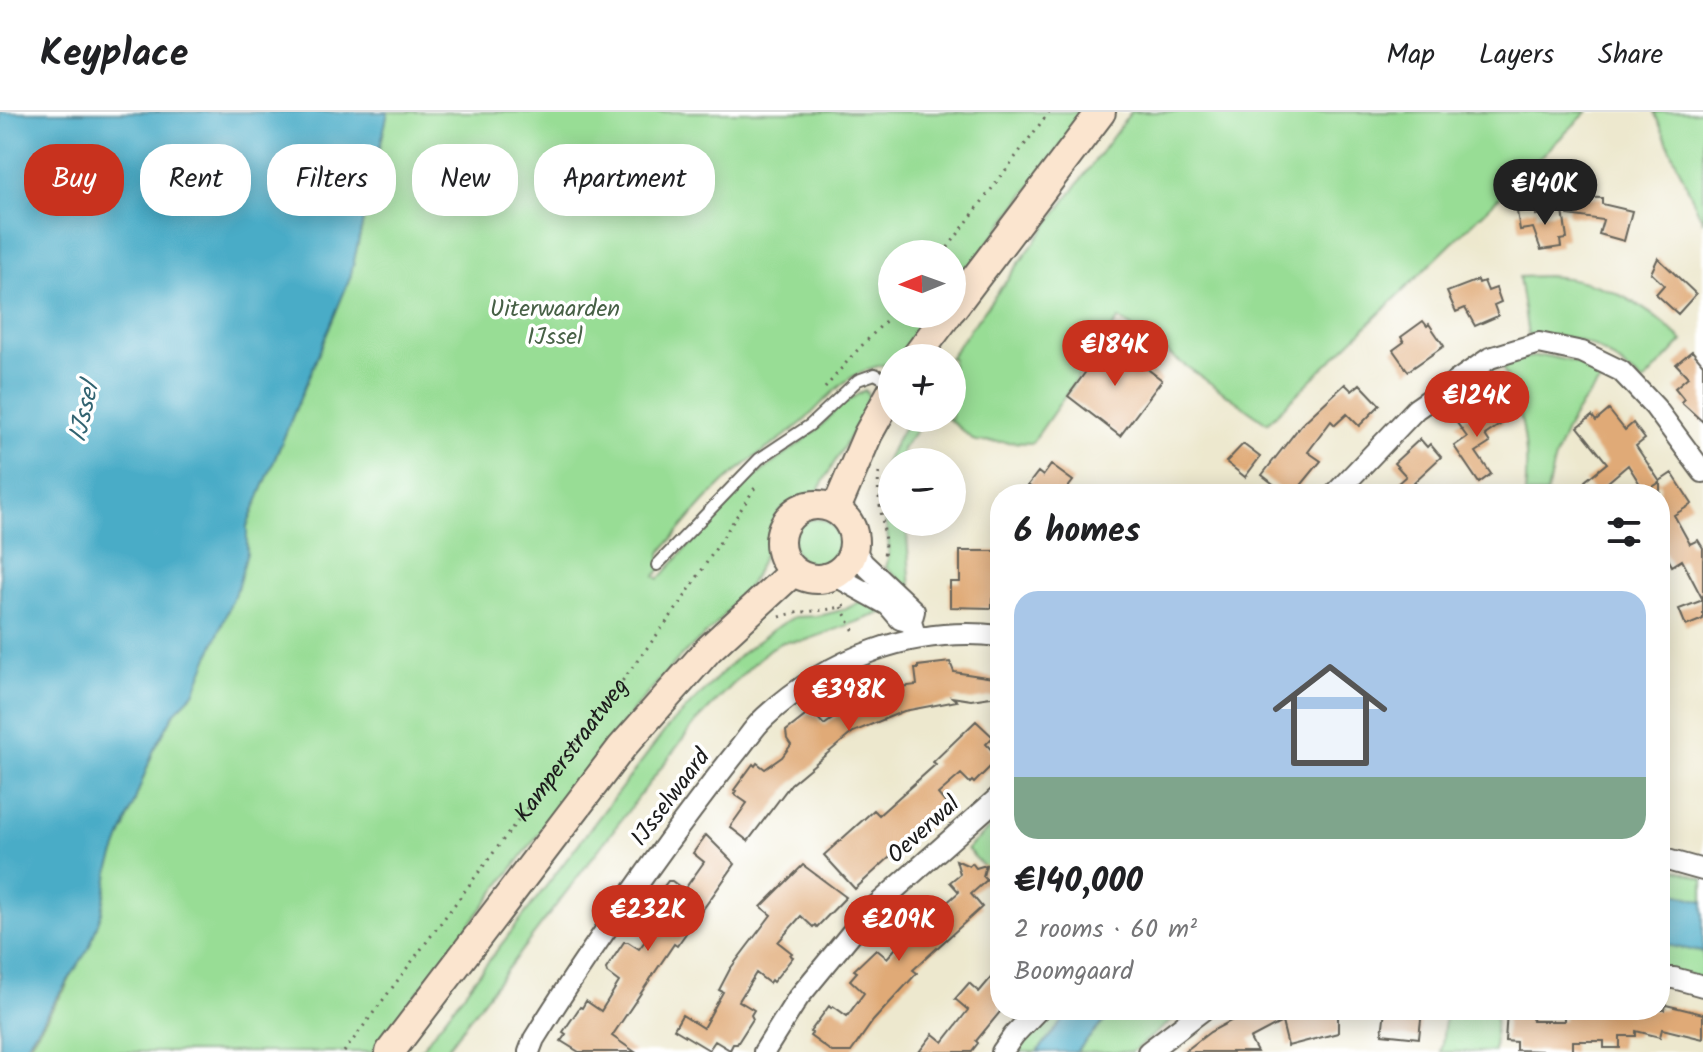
<!DOCTYPE html>
<meta charset="utf-8">
<style>
:root{--surface:#fff;--page:#f6f6f6;--text:#202124;--muted:#757577;--line:#e0e0e0;--accent:#c8321e}
body{margin:0;font-family:Kalam,sans-serif;background:var(--page);color:var(--text);height:100vh;display:flex;flex-direction:column;font-size:30px;white-space:nowrap}
*{box-sizing:border-box;margin:0}
p{font-size:26px;color:var(--muted)}
.icon{flex:none;width:44px;height:44px;fill:none;stroke:currentColor;stroke-width:2;stroke-linecap:round;stroke-linejoin:round}
.map{position:relative;flex:1;overflow:hidden}
.sheet{position:absolute;left:990px;top:372px;width:680px;height:536px;display:flex;flex-direction:column;background:var(--surface);border-radius:32px;box-shadow:0 4px 20px #0003}
.sheet>*{flex:none}
.guide{position:absolute;left:24px;top:32px;width:760px;height:72px;display:flex;gap:16px}
.needle{width:52px;rotate:269deg}
.buttons{position:absolute;left:878px;top:128px;display:grid;gap:16px}
.buttons a{display:grid;place-items:center;width:88px;height:88px;border-radius:50%;background:var(--surface);box-shadow:0 4px 20px #0003;font-size:40px}
.price{position:absolute;translate:-50% -68px;padding:0 18px;border-radius:28px;background:var(--accent);color:#fff;font-size:26px;line-height:52px;filter:drop-shadow(0 2px 4px #0008)}
.price::after{content:'';position:absolute;left:50%;top:48px;width:24px;height:18px;margin-left:-12px;background:inherit;clip-path:polygon(0 0,100% 0,50% 100%)}
.price.selected{background:#222;color:#fff}
ul{padding:0;list-style:none}
li{display:grid;align-content:center;gap:16px;height:424px;padding:0 24px}
li span{display:grid;place-items:center;height:248px;border-radius:24px;color:#555}
li>.icon{margin-inline-start:auto}
span .icon{width:144px;height:144px;fill:#fffc;stroke-width:1}
li b{font-size:34px}
h2{display:flex;justify-content:space-between;align-items:center;height:96px;padding:0 24px;font-size:34px}
.tag{padding:0 28px;border-radius:32px;background:var(--surface);box-shadow:0 4px 20px #0003;font-size:28px;line-height:72px}
.tag.selected{background:var(--accent);color:#fff}
header{display:flex;align-items:center;gap:48px;box-sizing:border-box;height:112px;padding:0 40px;background:var(--surface);border-bottom:2px solid var(--line)}
header strong{font-size:38px}
nav{display:flex;gap:44px;margin-inline-start:auto;font-size:28px}
.map>svg:first-child{display:block}
</style>
<header>
<strong>Keyplace</strong>
<nav><a>Map</a><a>Layers</a><a>Share</a></nav>
</header>
<div class="map">
<svg width="1703" height="940" viewBox="0 0 1703 940">
<rect width="100%" height="100%" fill="#fff"/>
<filter id="ink" filterUnits="userSpaceOnUse"><feTurbulence type="fractalNoise" baseFrequency=".0125" numOctaves="2"/><feDisplacementMap in="SourceGraphic" scale="16" xChannelSelector="R" yChannelSelector="G"/><feConvolveMatrix kernelMatrix="1 2 1 2 8 2 1 2 1" color-interpolation-filters="sRGB"/></filter>
<filter id="wash" filterUnits="userSpaceOnUse"><feTurbulence type="fractalNoise" baseFrequency=".006" numOctaves="4" result="noise"/><feDisplacementMap in="SourceGraphic" scale="32" xChannelSelector="R" yChannelSelector="G"/><feGaussianBlur stdDeviation="1.8" result="paint"/><feColorMatrix in="noise" values="0 0 0 0 0 0 0 0 0 0 0 0 0 0 0 0 0 1.4 0 .05"/><feComposite in="paint" operator="in"/></filter>
<g filter="url(#wash)">
<rect width="100%" height="100%" fill="#ede8ce"/>
<path fill="#98dd95" stroke="#5a7c58" stroke-width="2" d="M388,0H1086L952,180V142H892V202H936L903,246H892V251C848,258 835,279 806,307C783,328 755,343 732,363C705,386 683,415 660,441L661,457L655,464L659,467L739,377L817,318L839,294L865,278L871,288L816,382L795,387L779,399L770,418L769,433L750,472L714,515L678,547L636,595L372,940H29L31,930L65,877L102,800L110,755L153,640L175,600L194,581L247,441V414L350,166Z
M1131,0H1587L1267,311L1119,207L1032,331L975,329L947,306H952V246H949Z
M1654,0H1703V110Z
M1548,164C1603,168 1644,191 1683,229L1643,271C1606,238 1580,220 1528,223L1519,165Z
M1547,244L1582,252L1604,266C1571,299 1554,336 1547,382H1525C1530,334 1522,296 1501,252L1521,246Z
M909,306H926L902,337V350H892V410H906L911,478L886,455C894,432 882,406 881,381C880,352 896,330 909,306Z
M793 430a23 23 0 1 1 46 0a23 23 0 1 1-46 0Z
M861,489L884,500L804,529L783,530L768,538L746,559L696,610L444,940H419L668,615L741,542L774,517L794,505L819,504L846,497Z
M1000,706V772L967,737Z
M1660,752L1703,767V790L1660,776Z
M1660,832L1703,840V866L1660,857Z
M1046,898H1072L1037,940H1013Z
M1115,898H1185L1132,940H1076Z
M1446,898H1496L1494,940H1441Z"/>
<path fill="#48acc7" stroke="#326472" stroke-width="2" d="M0,0H388L350,166L247,414V441L238,474L194,581L175,600L153,640L110,755L102,800L89,836L22,940H0Z
M1660,776L1703,790V840L1660,832Z
M1072,898H1115L1076,940H1037Z"/>
<g id="blocks">
<path fill="#e0aa77" d="M1569,85L1602,86V92L1632,99L1624,129L1599,122L1603,108L1568,103Z
M1536,97V103L1563,99L1567,127L1560,128L1561,135L1541,138L1533,116L1520,118L1517,100Z
M1658,146L1696,182L1678,202L1656,182L1664,173L1651,161Z
M1478,168L1479,171L1484,169L1488,179L1496,176L1501,190L1494,193L1498,204L1475,214L1465,196L1456,200L1447,180Z
M1423,209L1427,214L1429,212L1444,234L1408,259L1393,238L1404,230L1401,225Z
M1109,228L1162,268L1120,324L1068,284Z
M1692,239L1703,252V310L1681,290L1684,287L1675,276L1688,265L1676,252Z
M1345,272L1352,279L1360,272L1380,293L1359,314L1347,302L1335,313L1331,309L1308,340L1321,349L1294,382H1286L1262,363L1301,313Z
M1485,292L1488,296L1493,294L1504,310L1485,323L1490,331L1476,340L1491,362L1479,371L1454,334L1467,325L1457,311Z
M1609,298L1625,318L1633,311L1645,327L1636,334L1660,370L1645,380L1628,353L1595,381L1585,369L1607,351L1578,315L1592,304L1596,309Z
M1420,327L1427,335L1430,332L1441,345L1414,370L1424,382H1386L1406,364L1394,351Z
M1243,332L1260,345L1245,365L1226,350Z
M1051,353L1073,369L1063,382H1039L1028,373L1038,360L1043,364Z
M1672,361L1692,392L1674,403L1690,432L1698,428L1703,436V488L1682,448L1672,454L1660,432V369Z
M960,439H1000V488L992,487V496L950,495V470H960Z
M1703,488V507L1686,514L1679,497Z
M950,550L954,560L1000,567L997,584L971,588L952,585L957,589L904,599L853,620L791,672L748,729L730,715L747,691L734,682L736,679L734,678L753,652L755,654L757,651L765,657L782,645L791,633L787,627L786,619L809,601L817,605L824,613L849,595L847,588L851,586L855,577L869,571L878,575L883,573L884,577L917,573L915,557H918V554Z
M976,609L993,625L986,632L997,644V648L974,671L972,669L970,671L961,662L938,682L948,694L947,697L920,723L915,722L855,777L824,743L874,698L879,703L936,652L933,650Z
M706,723L735,752L677,834L674,832L612,924L635,940H579L561,929L566,922L563,920L580,895L582,896L586,889L601,899L619,870L607,861L606,857L624,830H628L639,837L661,808L648,795L668,769H672L684,778L704,750L693,741Z
M956,748L969,754L972,751L976,756L986,753L983,764L987,768L971,782L982,795L913,858L917,861L873,909L851,940H832L810,924L812,921L810,920L829,894L831,896L833,894L847,904L864,881L850,868L857,860L854,858L876,837L887,846L905,826L897,813L924,789L936,800L959,780L950,770L960,762Z
M803,753L846,785L817,815L815,813L813,815L801,804L778,830L792,841L790,843L793,845L773,870L771,868L769,871L756,861L739,889L754,898L751,903L753,907L737,932H733L730,938L715,929L709,938L674,917L682,903L703,916L723,880L719,878L730,857L771,803L761,795Z
M1000,855V900L976,929L978,931L971,940H919L933,922L943,930L968,898L955,887L969,871L979,880Z
M1666,893L1703,902V927L1662,917L1660,925L1636,919V924H1620V936H1604V929H1573V940L1516,938V930L1505,929L1507,899L1533,901L1532,909H1564V900H1575V898H1665Z
M1251,898H1338V921L1288,934L1282,910L1250,927L1257,940H1184L1210,920Z
M1385,898H1422L1419,926L1382,922Z"/>
</g>
</g>
<g filter="url(#ink)">
<use href="#blocks" fill-opacity="0" stroke="#65635a" stroke-width="2"/>
<g fill="none" stroke-linecap="round" stroke-linejoin="round">
<defs>
<path id="service" d="M657,453L759,347L810,313L858,268L875,262L892,271"/>
<path id="minor" d="M1335,382L1416,297L1490,246L1539,231L1582,240L1621,259L1655,295L1703,360
M854,437L863,451L914,499L911,510L916,526
M834,463L888,493L900,507L911,510
M1660,746L1703,758
M1660,866H1674L1703,874
M529,940L534,927C576,859 621,795 668,730C691,699 714,668 738,638C747,627 755,614 765,605C830,545 913,514 1000,524
M764,940L798,886L868,801L1000,684
M1002,940L1014,923L1038,898
M1148,940L1203,898"/>
<path id="secondary" d="M952,197L1101,0
M915,246L948,202
M780 430a37 37 0 1 1 74 0a37 37 0 1 1-74 0Z
M836,397L868,322L892,279
M390,940L622,635L709,537L794,459"/>
</defs>
<use href="#service" stroke="#65635a" stroke-width="14"/>
<use href="#minor" stroke="#65635a" stroke-width="24"/>
<use href="#secondary" stroke="#65635a" stroke-width="32"/>
<g stroke="#65635a" stroke-width="3" stroke-dasharray="2 6" stroke-linecap="butt">
<path d="M943,142L1049,0"/>
<path d="M825,276L851,245L892,202"/>
<path d="M879,361C875,389 888,416 884,444"/>
<path d="M841,495L856,523"/>
<path d="M780,505C801,497 825,501 847,493"/>
<path id="s1" d="M344,940L680,492L756,374"/>
</g>
<use href="#service" stroke="#fff" stroke-width="10"/>
<use href="#minor" stroke="#fff" stroke-width="20"/>
<use href="#secondary" stroke="#fbe5cf" stroke-width="28"/>
</g>
</g>
<g text-anchor="middle" stroke-width="7" stroke-linejoin="round" paint-order="stroke">
<g font-size="24" fill="#476046" stroke="#fff">
<text x="555" y="204">Uiterwaarden<tspan x="555" dy="28">IJssel</tspan></text>
</g>
<g font-size="24" fill="#1c1c1c" stroke="#fff">
<text dy="8" stroke="none"><textPath href="#s1" startOffset="378">Kamperstraatweg</textPath></text>
<text transform="translate(670 685) rotate(-53)" y="8">IJsselwaard</text>
<text transform="translate(923 717) rotate(-42)" y="8">Oeverwal</text>
</g>
<g font-size="26" font-style="italic" fill="#326472" stroke="#fff">
<text transform="translate(83 300) rotate(-77)" y="9">IJssel</text>
</g>
</g>
</svg>
<div class="buttons">
<a><svg class="needle" viewBox="-14 -14 28 28"><path d="M0-13l5 13h-10z" fill="#e53935"/><path d="M0 13l5-13h-10z" fill="#757577"/></svg></a>
<a>+</a>
<a>−</a>
</div>
<b class="price selected" style="left:1545px;top:115px">€140K</b>
<b class="price" style="left:1115px;top:276px">€184K</b>
<b class="price" style="left:1477px;top:327px">€124K</b>
<b class="price" style="left:849px;top:621px">€398K</b>
<b class="price" style="left:648px;top:841px">€232K</b>
<b class="price" style="left:899px;top:851px">€209K</b>
<div class="guide">
<a class="tag selected">Buy</a>
<a class="tag">Rent</a>
<a class="tag">Filters</a>
<a class="tag">New</a>
<a class="tag">Apartment</a>
</div>
<section class="sheet">
<h2>6 homes<svg class="icon" aria-label="filters" viewBox="0 0 24 24"><path d="M4 7h16M4 17h16"/><circle cx="9" cy="7" r="2"/><circle cx="15" cy="17" r="2"/></svg></h2>
<ul>
<li><span style="background:linear-gradient(#a9c7e8 75%,#7fa58c 0)"><svg class="icon" aria-label="home" viewBox="0 0 24 24"><path d="M3 11l9-7 9 7M6 9v11h12V9"/></svg></span><div><b>€140,000</b><p>2 rooms · 60 m²</p><p>Boomgaard</p></div></li>
</ul>
</section>
</div>
